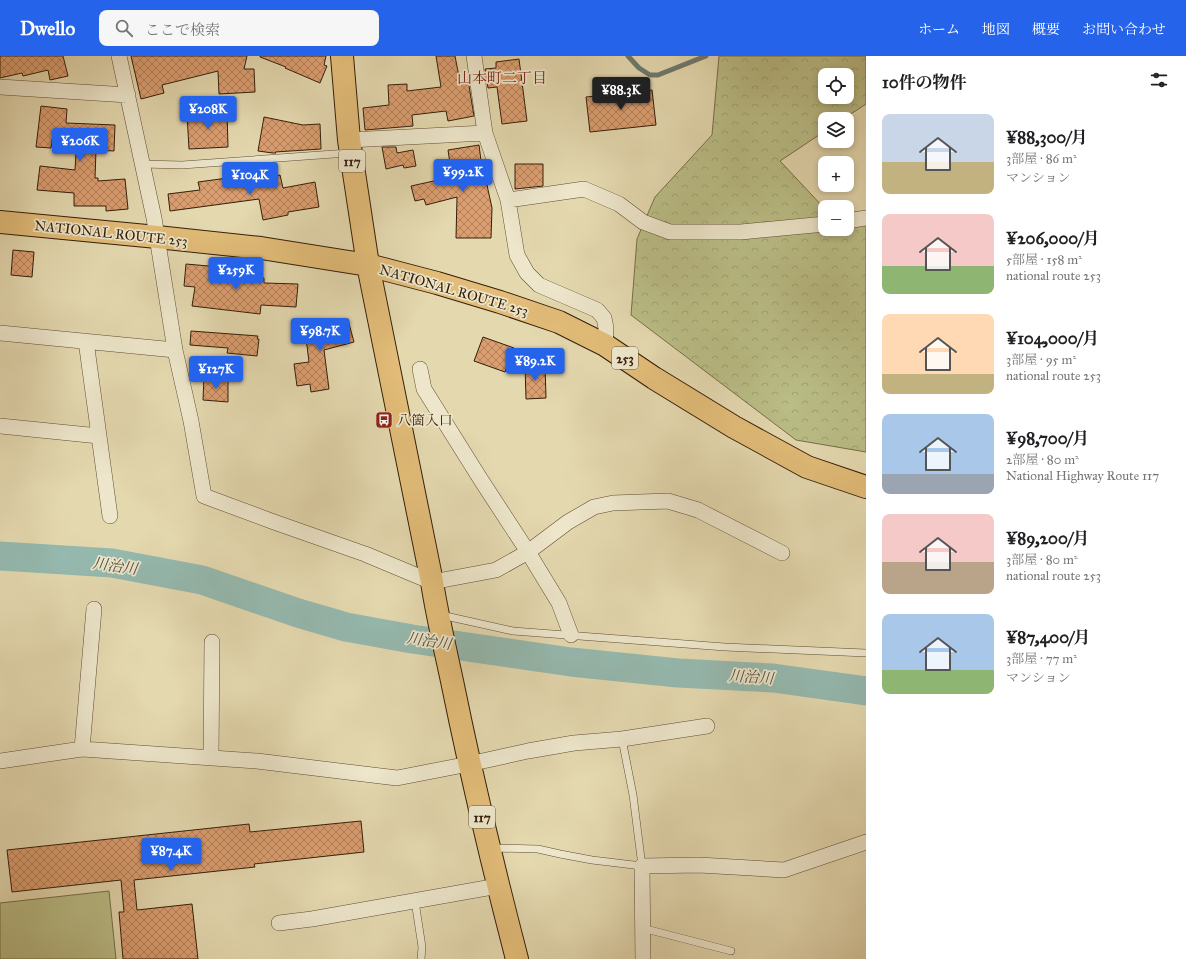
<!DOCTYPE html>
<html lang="ja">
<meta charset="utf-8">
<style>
:root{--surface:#fff;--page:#f6f6f6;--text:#202124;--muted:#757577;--accent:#2563eb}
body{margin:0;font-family:"IM FELL Great Primer","Noto Serif JP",serif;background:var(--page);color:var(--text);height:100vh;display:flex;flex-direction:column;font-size:15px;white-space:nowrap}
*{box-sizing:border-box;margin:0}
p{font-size:13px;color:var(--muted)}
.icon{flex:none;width:22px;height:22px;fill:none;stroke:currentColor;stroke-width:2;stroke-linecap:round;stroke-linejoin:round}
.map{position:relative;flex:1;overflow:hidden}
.panel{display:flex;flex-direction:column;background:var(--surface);width:320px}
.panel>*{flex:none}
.tools{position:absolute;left:818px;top:12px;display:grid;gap:8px}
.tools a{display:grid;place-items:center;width:36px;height:36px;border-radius:8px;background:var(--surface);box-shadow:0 2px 6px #0003;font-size:20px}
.price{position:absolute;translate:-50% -34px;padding:0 9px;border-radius:4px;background:var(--accent);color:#fff;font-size:13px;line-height:26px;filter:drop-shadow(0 1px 2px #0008)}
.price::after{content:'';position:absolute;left:50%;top:24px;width:12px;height:9px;margin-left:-6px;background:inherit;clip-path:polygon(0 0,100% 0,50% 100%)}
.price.current{background:#222;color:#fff}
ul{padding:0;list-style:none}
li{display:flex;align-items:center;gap:12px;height:100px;padding:0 16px}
li span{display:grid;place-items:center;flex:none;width:112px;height:80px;border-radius:8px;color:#555}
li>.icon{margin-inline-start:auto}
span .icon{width:48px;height:48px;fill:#fffc;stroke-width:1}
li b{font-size:17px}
h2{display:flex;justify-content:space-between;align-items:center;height:48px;padding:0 16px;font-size:17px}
header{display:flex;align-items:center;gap:24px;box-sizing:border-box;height:56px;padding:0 20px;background:var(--accent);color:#fff}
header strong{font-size:19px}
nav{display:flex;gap:22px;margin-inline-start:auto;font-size:14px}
.search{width:280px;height:36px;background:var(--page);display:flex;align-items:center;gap:10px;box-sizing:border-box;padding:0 14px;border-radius:8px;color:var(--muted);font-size:15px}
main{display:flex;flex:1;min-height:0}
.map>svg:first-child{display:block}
</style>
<header>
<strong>Dwello</strong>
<div class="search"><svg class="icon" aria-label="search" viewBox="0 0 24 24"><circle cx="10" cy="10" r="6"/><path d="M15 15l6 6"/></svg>ここで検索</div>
<nav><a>ホーム</a><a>地図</a><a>概要</a><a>お問い合わせ</a></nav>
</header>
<main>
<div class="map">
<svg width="866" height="903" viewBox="0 0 866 903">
<defs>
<pattern id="forest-crowns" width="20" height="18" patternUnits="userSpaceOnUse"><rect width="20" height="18" fill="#babd86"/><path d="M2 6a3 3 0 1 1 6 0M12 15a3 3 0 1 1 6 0" fill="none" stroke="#a0a272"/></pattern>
<pattern id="building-cross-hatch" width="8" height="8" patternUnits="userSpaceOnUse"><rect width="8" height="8" fill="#db9e70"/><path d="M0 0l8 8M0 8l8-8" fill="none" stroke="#b2805a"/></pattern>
</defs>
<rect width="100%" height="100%" fill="#e4d8af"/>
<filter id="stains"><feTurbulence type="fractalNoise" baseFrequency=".005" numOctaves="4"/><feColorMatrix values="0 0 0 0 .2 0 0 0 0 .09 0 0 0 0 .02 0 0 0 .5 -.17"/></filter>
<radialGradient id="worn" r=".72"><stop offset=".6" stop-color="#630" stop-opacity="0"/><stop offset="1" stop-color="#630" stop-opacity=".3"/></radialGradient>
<path fill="url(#forest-crowns)" stroke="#776e48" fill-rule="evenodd" d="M719,0H866V48L843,63H825V75L780,105L825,153V173H847V163L866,161V396L796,384L631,259L637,183L655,141L712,79ZM825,19H847V41H825Z"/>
<path fill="#babd86" stroke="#776e48" d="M109,835L116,903H0V847Z"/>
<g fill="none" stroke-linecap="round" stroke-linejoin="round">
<path stroke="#6e7b6d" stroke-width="5" d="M628,0L639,12L650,19H658L706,0"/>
<path stroke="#95b9af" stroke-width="29" d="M0,500L112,507L202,524L298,557L346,571L412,583L571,606L678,617L773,622L866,635"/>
</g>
<path fill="url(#building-cross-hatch)" stroke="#341e09" d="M0,0H63L68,20L50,24L48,14L23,20L22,17L0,22Z
M131,0H247L244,13H254L255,36L219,38L218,15L162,29L164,37L141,43Z
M260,0H326L324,9L327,10L320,27L285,12L286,11L260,1Z
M436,0H455L460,26L468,24L474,60L448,65L446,55L412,59L413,70L365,74L363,52L389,49L388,29L407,28V35L441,31Z
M519,3L527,65L502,68L497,31L488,32L485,13L496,12V6Z
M652,34L656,69L590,76L586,41Z
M41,50L67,53L66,67L115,69L114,95L96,94L95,122H98V125L125,123L128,153L106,155V150H74V137L37,134L40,110L75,114L77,81L53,79L51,92L36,91Z
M227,56L228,91L189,93L187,58Z
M264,61L303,69L320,68L321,93L275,96L276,97H273L258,95Z
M479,89L483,120H485L492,152L491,182H456L457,141L426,149L424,143L415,145L411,130L452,121L448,94Z
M382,91H396L397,97L413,94L416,110L404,112L403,109L386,113Z
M515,108H543V130L515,133Z
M280,119L283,132L315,126L319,151L288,156V159L263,164L259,143L170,155L168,138L200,134L198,126L235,121L236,129Z
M13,194L34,196L32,221L11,219Z
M186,208L220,211L219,217L264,222V227L298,228L296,251L261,249L260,258L192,250L195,231L184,230Z
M348,264L354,286L324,294L329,333L311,336L310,328L297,330L294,308L309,306L306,282H303L301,268L319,265L320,271Z
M191,275L258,280L257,283H259L257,300L227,297L228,292L190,289Z
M483,281L514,292L505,316L474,305Z
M525,309H545L546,342L526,343Z
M204,321L228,323V346L203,344Z
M361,765L364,796L254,808L255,811L134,824L137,854L192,848L198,903H123L119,856H124L121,824L12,836L7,794L249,768L250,776Z"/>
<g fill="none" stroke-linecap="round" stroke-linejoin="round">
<defs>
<path id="lane" d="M142,108L182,109L348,97
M441,559L513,575L725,591L866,597
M491,792L538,793L560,798L592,804L642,810L633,739L622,683
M415,845L422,891L421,903
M642,872L731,895"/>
<path id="street" d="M119,0L154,162L175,294L191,365L204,440L274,466L365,498L432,526L496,514L528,496L568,466L594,451L613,447L668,445L698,454L782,497
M474,0L485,77
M0,31L128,39
M349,84L485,77L508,144L517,199L527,217L539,229L597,254L604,262L606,272L605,289
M508,144L584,133L619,148L643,166L670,176H741L825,168
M847,165L866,162
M0,277L175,294
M86,285L110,460
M420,313L424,333L481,424L528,496L559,547L571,579
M0,370L99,380
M82,693L94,553
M211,702L212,586
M0,705L82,693L257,705L397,722L469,708L528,695L574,687L622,683L707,670
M279,867L312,863L498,830
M643,903L642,810L699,809L784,814L866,786"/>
<path id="highway" d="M342,0L349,84L368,209L432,526C437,559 445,592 452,625C471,718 493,811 517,903
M0,166L157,181L261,192L368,209L437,227L500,246L559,266L605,289L654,322L734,371L807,411L866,431"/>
</defs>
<use href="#lane" stroke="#604c32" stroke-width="8"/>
<use href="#street" stroke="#604c32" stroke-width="16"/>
<use href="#highway" stroke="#341e09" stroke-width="24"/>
<use href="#lane" stroke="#ede6cb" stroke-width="7"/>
<use href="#street" stroke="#ede6cb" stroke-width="15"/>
<use href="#highway" stroke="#e2bc78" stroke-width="22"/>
</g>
<defs>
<symbol id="bus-square" viewBox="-11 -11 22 22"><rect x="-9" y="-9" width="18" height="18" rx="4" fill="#8f2418" stroke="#ede6cb"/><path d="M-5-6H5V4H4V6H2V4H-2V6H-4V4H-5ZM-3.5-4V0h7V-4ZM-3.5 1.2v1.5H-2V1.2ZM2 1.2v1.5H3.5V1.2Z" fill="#fff"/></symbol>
</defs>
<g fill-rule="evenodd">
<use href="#bus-square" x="374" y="354" width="20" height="20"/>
</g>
<g text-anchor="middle" stroke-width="3.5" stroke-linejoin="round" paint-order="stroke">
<g fill="#ede6cb" stroke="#6c5a43" stroke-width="1">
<rect x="339" y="94" width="26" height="22" rx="3"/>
<rect x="612" y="291" width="26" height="22" rx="3"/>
<rect x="469" y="750" width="26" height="22" rx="3"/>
</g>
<g font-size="13" font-weight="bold" fill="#341e09">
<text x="352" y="110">117</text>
<text x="625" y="307">253</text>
<text x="482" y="766">117</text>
</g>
<g font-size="14" fill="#341e09" stroke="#ede6cb">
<text transform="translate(111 177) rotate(6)" y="5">NATIONAL ROUTE 253</text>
<text transform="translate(454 234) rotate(16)" y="5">NATIONAL ROUTE 253</text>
</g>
<g font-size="14" fill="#341e09" stroke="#ede6cb" text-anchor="start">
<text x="397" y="369">八箇入口</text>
</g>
<g font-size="15" fill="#7a1f14" stroke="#ede6cb">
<text x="502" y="27">山本町二丁目</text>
</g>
<g font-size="15" font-style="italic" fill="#514c3b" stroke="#ede6cb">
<text transform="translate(115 510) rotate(8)" y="5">川治川</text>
<text transform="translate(429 585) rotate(9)" y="5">川治川</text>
<text transform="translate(751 621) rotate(4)" y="5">川治川</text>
</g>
</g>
<rect width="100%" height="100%" filter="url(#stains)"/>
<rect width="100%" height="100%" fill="url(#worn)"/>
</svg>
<div class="tools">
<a><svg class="icon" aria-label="locate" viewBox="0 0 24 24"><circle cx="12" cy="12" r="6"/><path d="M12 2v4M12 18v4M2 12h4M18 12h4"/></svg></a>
<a><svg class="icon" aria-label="layers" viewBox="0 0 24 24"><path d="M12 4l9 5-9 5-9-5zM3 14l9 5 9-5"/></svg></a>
<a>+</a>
<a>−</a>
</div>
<b class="price current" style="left:621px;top:55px">¥88.3K</b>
<b class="price" style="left:208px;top:74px">¥208K</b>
<b class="price" style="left:80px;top:106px">¥206K</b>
<b class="price" style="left:463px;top:137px">¥99.2K</b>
<b class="price" style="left:250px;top:140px">¥104K</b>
<b class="price" style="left:236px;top:235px">¥259K</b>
<b class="price" style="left:320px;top:296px">¥98.7K</b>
<b class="price" style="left:535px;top:326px">¥89.2K</b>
<b class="price" style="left:216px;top:334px">¥127K</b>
<b class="price" style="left:171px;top:816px">¥87.4K</b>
</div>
<section class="panel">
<h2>10件の物件<svg class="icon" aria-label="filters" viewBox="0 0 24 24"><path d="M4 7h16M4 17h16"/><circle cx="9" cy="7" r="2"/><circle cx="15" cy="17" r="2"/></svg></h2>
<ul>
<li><span style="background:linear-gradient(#c9d6e8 60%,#c2b280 0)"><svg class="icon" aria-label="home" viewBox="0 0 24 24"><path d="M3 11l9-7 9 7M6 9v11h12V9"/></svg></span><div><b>¥88,300/月</b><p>3部屋 · 86 m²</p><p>マンション</p></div></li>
<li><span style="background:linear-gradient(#f6c9c9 65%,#8fb573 0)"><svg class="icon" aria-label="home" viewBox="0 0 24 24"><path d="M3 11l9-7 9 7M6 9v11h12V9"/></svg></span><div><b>¥206,000/月</b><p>5部屋 · 158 m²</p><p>national route 253</p></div></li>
<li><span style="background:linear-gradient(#ffd9b3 75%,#c2b280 0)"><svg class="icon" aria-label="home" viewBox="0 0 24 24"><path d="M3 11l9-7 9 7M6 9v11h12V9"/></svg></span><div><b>¥104,000/月</b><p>3部屋 · 95 m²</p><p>national route 253</p></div></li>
<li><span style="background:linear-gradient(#a9c7e8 75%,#9aa5b1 0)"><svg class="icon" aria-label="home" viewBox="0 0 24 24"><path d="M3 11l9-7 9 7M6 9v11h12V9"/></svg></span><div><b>¥98,700/月</b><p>2部屋 · 80 m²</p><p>National Highway Route 117</p></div></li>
<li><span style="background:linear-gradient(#f6c9c9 60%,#b9a48a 0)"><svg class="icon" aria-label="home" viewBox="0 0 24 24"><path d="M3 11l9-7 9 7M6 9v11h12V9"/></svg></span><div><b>¥89,200/月</b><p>3部屋 · 80 m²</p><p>national route 253</p></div></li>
<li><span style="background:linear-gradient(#a9c7e8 70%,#8fb573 0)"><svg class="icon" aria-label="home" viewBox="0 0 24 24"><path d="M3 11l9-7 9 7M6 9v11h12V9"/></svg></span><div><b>¥87,400/月</b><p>3部屋 · 77 m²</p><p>マンション</p></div></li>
</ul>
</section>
</main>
